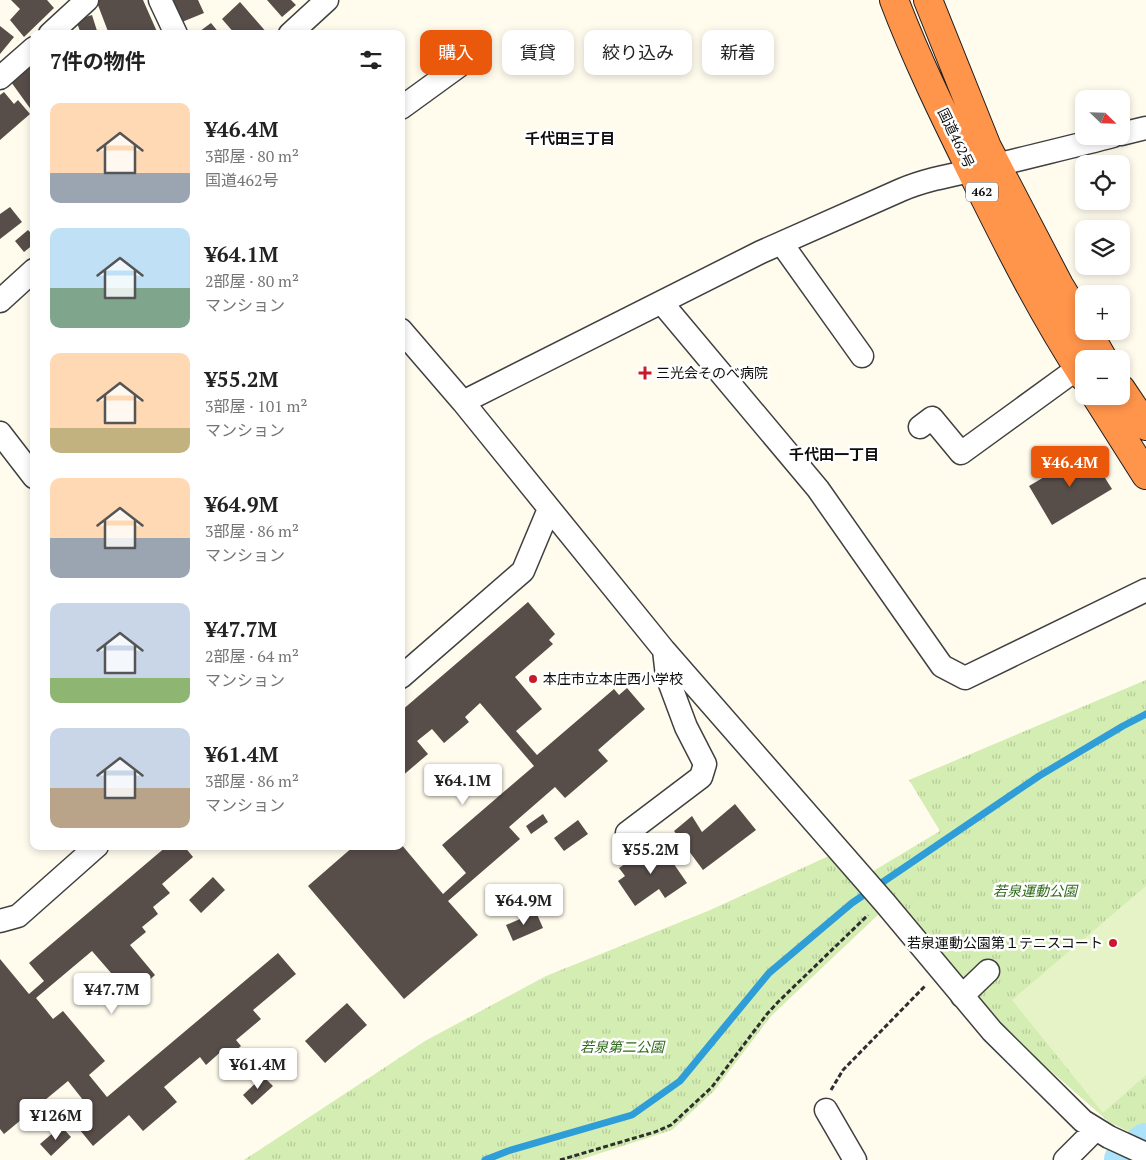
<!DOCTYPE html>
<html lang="ja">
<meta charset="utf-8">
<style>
:root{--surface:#fff;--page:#f2f2f2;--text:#222;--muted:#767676;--accent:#ea580c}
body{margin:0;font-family:"PT Serif","Noto Sans JP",serif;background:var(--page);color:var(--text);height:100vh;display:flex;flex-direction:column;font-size:19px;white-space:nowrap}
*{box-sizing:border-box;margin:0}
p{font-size:16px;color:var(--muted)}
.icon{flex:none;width:28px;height:28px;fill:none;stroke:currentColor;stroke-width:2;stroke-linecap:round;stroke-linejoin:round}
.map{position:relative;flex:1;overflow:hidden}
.sheet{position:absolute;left:30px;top:30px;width:375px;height:820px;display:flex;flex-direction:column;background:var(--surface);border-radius:10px;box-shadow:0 2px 8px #0003}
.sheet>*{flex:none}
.top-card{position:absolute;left:420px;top:30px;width:475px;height:45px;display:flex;gap:10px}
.needle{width:32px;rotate:113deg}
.buttons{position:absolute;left:1075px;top:90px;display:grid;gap:10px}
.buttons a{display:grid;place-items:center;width:55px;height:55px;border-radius:10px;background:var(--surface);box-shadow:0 2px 8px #0003;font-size:25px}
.price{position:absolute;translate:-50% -42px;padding:0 11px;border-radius:5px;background:#fff;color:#222;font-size:16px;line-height:32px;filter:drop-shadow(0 1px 2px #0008)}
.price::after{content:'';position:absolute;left:50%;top:30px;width:15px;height:11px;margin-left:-8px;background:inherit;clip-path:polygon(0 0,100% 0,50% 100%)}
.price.current{background:var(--accent);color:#fff}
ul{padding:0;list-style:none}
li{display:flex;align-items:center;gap:15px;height:125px;padding:0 20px}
li span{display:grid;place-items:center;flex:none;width:140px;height:100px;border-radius:10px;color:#555}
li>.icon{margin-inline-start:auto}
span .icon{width:60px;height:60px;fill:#fffc;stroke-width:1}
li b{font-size:21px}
h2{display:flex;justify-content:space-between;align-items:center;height:60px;padding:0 20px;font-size:21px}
.chip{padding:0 18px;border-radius:10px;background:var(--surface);box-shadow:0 2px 8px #0003;font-size:18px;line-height:45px}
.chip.current{background:var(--accent);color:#fff}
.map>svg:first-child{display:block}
</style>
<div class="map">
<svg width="1146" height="1160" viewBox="0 0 1146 1160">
<defs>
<pattern id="park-tufts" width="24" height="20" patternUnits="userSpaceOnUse" patternTransform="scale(1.25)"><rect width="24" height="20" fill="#d4edb3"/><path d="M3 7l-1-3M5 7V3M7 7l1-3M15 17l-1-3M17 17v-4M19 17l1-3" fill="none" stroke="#b5ca99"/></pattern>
</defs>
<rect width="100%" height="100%" fill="#fffbed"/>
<path fill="url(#park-tufts)" d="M1146,680V1140L1109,1122L1021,1045L870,873L940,831L909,780Z
M831,855L880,913L771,1016L714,1091L672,1130L579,1160H244L425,1041L546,976L708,911Z"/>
<path fill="#e6f3c6" d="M1146,886V1075L1103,1113L1012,1000Z"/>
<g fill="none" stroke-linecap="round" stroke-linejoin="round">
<path stroke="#2e9dd8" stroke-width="7" d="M485,1160L508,1151L632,1115L680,1081L769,973L852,903L1039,776L1123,726L1146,714"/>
<path stroke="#ade2fb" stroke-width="40" d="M1124,1160L1146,1143"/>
</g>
<path fill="#574d49" d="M11,0H47L54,8L24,37L10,20L20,9Z
M96,0H143L158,34H109Z
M172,0H198L204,13L182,22Z
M267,0H291L296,5L282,17Z
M240,2L268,34H235L222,19Z
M92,15L98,34H81L76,20Z
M211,23L220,34H196Z
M0,26L14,37L0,54Z
M34,55V110L32,111L6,75Z
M4,92L14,104L18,100L30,114L0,140V95Z
M10,207L22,222L0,239V214Z
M28,230L34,236V244L24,252L15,241Z
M1088,451L1112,489L1052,525L1029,486Z
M528,602L555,634L549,640L553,644L515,677L542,709L516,731L537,755L614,689L619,695L627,688L645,709L598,750L608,761L565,798L555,787L509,827L520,839L448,901L478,935L404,999L308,886L354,846H401V844L443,894L466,873L442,845L534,766L480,703L465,717L469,722L444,743L432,729L417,741L428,754L401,777V711Z
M735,804L756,830L703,870L674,831L692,816L702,832Z
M543,814L548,822L531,834L526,826Z
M578,820L588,834L564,851L554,838Z
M658,841L687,883L665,898L659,889L635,906L618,881L625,876L619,868Z
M167,846H184L193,857L162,884L170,893L153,907L158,914L142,927L146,932L130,945L155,975L131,996L92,951L36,998L53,1019L63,1011L105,1061L89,1075L107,1097L278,953L296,974L253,1010L261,1019L236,1040L241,1046L231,1055L225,1048L206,1065L200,1057L164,1087L177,1102L143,1131L129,1115L93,1146L75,1124L91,1110L68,1081L4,1134L0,1129V959L29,994L44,981L29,963Z
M213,877L225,890L201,913L189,900Z
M536,912L543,928L513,941L506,925Z
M347,1003L367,1025L325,1063L305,1041Z
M263,1076L273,1086L252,1105L243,1095Z
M61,1126L71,1137L51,1156L40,1144Z"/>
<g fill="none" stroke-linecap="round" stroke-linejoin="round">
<defs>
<path id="minor" d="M160,0L176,34
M50,34L87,0
M290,34L327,0
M0,78L34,48
M401,108L463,63
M1121,134L1146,128
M782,244L862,356
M0,301L34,270
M662,303L818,489L942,666L965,678L1146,590
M401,330L463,402L664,650L885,903L992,1031L1083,1121L1109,1137L1146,1154
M463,402L761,252L901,190C932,177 965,173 997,165C1036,155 1075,146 1113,136
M920,427L932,418L961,453L1078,368
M0,433L34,477
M401,677L523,571L549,509
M627,833L701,777L705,764L686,727L667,676L664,650
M0,921L18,916L97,846
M962,996L988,971
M826,1110L855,1160
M1065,1160L1095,1130"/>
<path id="highway" d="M894,0C916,58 944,115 971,170C1006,241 1041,311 1084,377
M928,0L987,147L1059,285L1084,326
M1087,331L1103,359
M1121,389L1146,426
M1096,396L1146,475"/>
</defs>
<use href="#minor" stroke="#404040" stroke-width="25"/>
<use href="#highway" stroke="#1e1e1e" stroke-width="30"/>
<path stroke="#2f2f2f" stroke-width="3" stroke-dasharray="5 2.5" stroke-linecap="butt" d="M831,1090L843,1070L925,986
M560,1160L655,1132L671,1125L712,1087L767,1014L778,1002L868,915"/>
<use href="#minor" stroke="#fff" stroke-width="22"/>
<use href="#highway" stroke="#ff944b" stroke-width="28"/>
</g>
<g fill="#c91a2b" stroke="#fff" stroke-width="2">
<path d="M642.5 365.5h5v5h5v5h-5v5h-5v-5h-5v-5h5z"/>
<circle cx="533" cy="679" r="5"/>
<circle cx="1113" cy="943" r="5"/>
</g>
<g text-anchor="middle" stroke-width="5" stroke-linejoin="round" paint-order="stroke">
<rect fill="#fff" stroke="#565656" stroke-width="1" x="966" y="182.5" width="32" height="19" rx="4"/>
<g font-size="12" font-weight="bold" fill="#0d0d0d">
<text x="982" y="196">462</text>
</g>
<g font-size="14" fill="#0d0d0d" stroke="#fff">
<text transform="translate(956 138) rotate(64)" y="5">国道462号</text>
</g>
<g font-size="14" fill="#0d0d0d" stroke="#fff" text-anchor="start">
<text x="656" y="378">三光会そのべ病院</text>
<text x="543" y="684">本庄市立本庄西小学校</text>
<text x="1103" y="948" text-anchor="end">若泉運動公園第１テニスコート</text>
</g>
<g font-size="14" font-style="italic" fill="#2d6a18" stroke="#fff">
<text x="1035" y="896">若泉運動公園</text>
<text x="622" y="1052">若泉第二公園</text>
</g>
<g font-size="15" font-weight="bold" fill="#0d0d0d" stroke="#fff">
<text x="570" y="144">千代田三丁目</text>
<text x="834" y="460">千代田一丁目</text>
</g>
</g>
</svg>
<div class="buttons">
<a><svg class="needle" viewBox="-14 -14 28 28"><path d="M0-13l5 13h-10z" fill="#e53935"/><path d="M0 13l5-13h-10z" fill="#767676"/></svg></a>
<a><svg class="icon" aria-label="locate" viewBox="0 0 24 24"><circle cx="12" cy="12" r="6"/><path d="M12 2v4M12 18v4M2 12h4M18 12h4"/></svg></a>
<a><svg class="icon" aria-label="layers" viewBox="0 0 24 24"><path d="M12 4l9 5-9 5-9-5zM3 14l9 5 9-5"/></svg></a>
<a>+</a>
<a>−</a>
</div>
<b class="price current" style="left:1070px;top:488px">¥46.4M</b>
<b class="price" style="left:463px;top:806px">¥64.1M</b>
<b class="price" style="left:651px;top:875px">¥55.2M</b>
<b class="price" style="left:524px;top:926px">¥64.9M</b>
<b class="price" style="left:112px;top:1015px">¥47.7M</b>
<b class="price" style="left:258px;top:1090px">¥61.4M</b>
<b class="price" style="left:56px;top:1141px">¥126M</b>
<div class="top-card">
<a class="chip current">購入</a>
<a class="chip">賃貸</a>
<a class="chip">絞り込み</a>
<a class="chip">新着</a>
</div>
<section class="sheet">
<h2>7件の物件<svg class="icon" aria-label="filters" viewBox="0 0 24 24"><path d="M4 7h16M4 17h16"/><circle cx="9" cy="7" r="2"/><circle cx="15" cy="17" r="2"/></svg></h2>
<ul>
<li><span style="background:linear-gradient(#ffd9b3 70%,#9aa5b1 0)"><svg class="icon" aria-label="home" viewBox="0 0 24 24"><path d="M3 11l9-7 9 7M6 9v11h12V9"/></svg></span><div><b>¥46.4M</b><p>3部屋 · 80 m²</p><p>国道462号</p></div></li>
<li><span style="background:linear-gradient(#bfe0f5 60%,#7fa58c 0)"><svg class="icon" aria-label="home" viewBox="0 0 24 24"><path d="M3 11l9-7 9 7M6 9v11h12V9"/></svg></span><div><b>¥64.1M</b><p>2部屋 · 80 m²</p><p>マンション</p></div></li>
<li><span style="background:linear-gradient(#ffd9b3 75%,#c2b280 0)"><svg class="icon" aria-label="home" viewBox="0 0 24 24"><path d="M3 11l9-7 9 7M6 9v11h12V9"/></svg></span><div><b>¥55.2M</b><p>3部屋 · 101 m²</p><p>マンション</p></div></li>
<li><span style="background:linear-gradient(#ffd9b3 60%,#9aa5b1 0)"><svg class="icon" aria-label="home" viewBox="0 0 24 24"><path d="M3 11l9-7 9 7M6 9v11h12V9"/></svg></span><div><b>¥64.9M</b><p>3部屋 · 86 m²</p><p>マンション</p></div></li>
<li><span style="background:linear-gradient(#c9d6e8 75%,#8fb573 0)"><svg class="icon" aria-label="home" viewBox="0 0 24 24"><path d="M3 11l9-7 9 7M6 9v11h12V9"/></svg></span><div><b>¥47.7M</b><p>2部屋 · 64 m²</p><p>マンション</p></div></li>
<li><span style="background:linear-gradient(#c9d6e8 60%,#b9a48a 0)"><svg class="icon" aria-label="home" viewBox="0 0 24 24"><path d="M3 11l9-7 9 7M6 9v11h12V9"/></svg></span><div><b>¥61.4M</b><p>3部屋 · 86 m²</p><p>マンション</p></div></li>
</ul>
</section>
</div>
